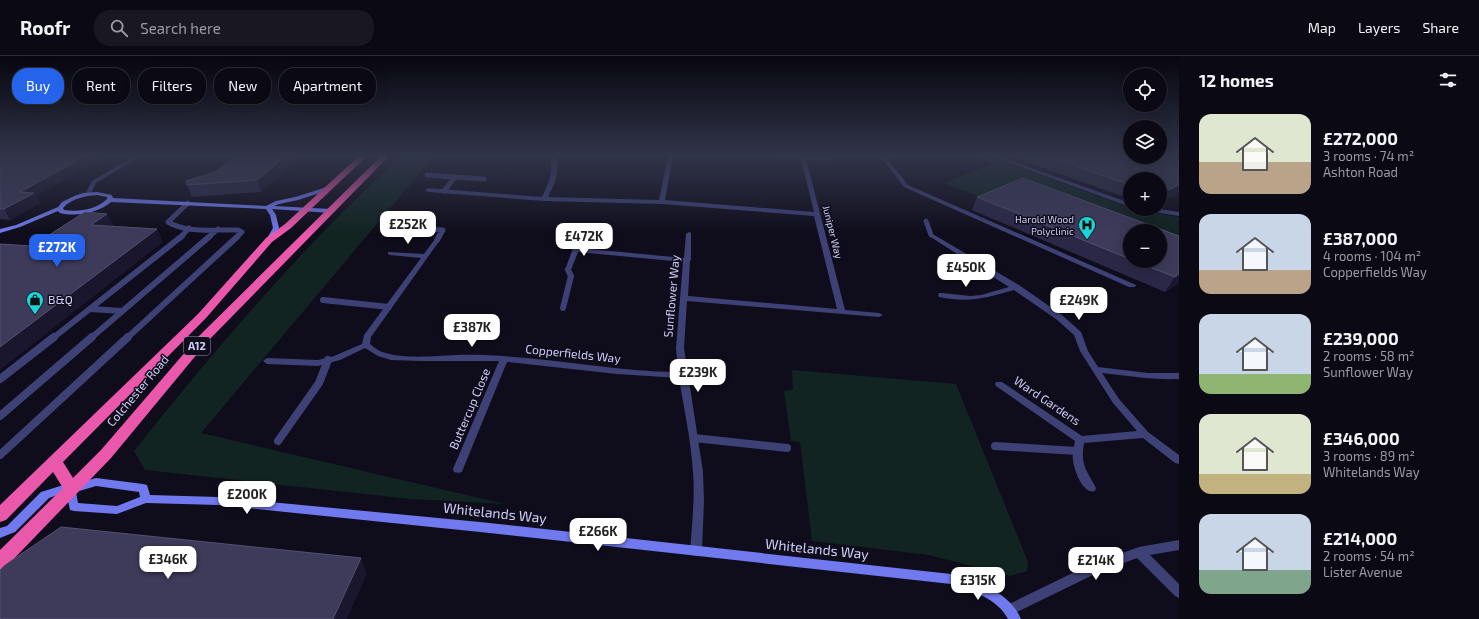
<!DOCTYPE html>
<meta charset="utf-8">
<style>
:root{--surface:#0b0a14;--page:#191822;--text:#f1f3f6;--muted:#9a9aa0;--line:#2b2b34;--accent:#2563eb}
body{margin:0;font-family:"Exo 2",sans-serif;background:var(--page);color:var(--text);height:100vh;display:flex;flex-direction:column;font-size:15px;white-space:nowrap}
*{box-sizing:border-box;margin:0}
p{font-size:13px;color:var(--muted)}
.icon{flex:none;width:22px;height:22px;fill:none;stroke:currentColor;stroke-width:2;stroke-linecap:round;stroke-linejoin:round}
.map{position:relative;flex:1;overflow:hidden}
.side{display:flex;flex-direction:column;background:var(--surface);width:300px}
.side>*{flex:none}
.hud{position:absolute;left:12px;top:12px;width:380px;height:36px;display:flex;gap:8px}
.fabs{position:absolute;left:1123px;top:12px;display:grid;gap:8px}
.fabs a{display:grid;place-items:center;width:44px;height:44px;border-radius:50%;background:var(--surface);box-shadow:0 4px 16px #0002,0 0 0 1px var(--line);font-size:20px}
.price{position:absolute;translate:-50% -34px;padding:0 9px;border-radius:8px;background:#fff;color:#222;font-size:13px;line-height:26px;filter:drop-shadow(0 1px 2px #0008)}
.price::after{content:'';position:absolute;left:50%;top:24px;width:12px;height:9px;margin-left:-6px;background:inherit;clip-path:polygon(0 0,100% 0,50% 100%)}
.price.active{background:var(--accent);color:#fff}
ul{padding:0;list-style:none}
li{display:flex;align-items:center;gap:12px;height:100px;padding:0 20px}
li span{display:grid;place-items:center;flex:none;width:112px;height:80px;border-radius:12px;color:#555}
li>.icon{margin-inline-start:auto}
span .icon{width:48px;height:48px;fill:#fffc;stroke-width:1}
li b{font-size:17px}
h2{display:flex;justify-content:space-between;align-items:center;height:48px;padding:0 20px;font-size:17px}
.tag{padding:0 14px;border-radius:16px;background:var(--surface);box-shadow:0 4px 16px #0002,0 0 0 1px var(--line);font-size:14px;line-height:36px}
.tag.active{background:var(--accent);color:#fff}
header{display:flex;align-items:center;gap:24px;box-sizing:border-box;height:56px;padding:0 20px;background:var(--surface);border-bottom:1px solid var(--line)}
header strong{font-size:19px}
nav{display:flex;gap:22px;margin-inline-start:auto;font-size:14px}
.search{width:280px;height:36px;background:var(--page);display:flex;align-items:center;gap:10px;box-sizing:border-box;padding:0 14px;border-radius:16px;color:var(--muted);font-size:15px}
main{display:flex;flex:1;min-height:0}
.map>svg:first-child{display:block}
</style>
<header>
<strong>Roofr</strong>
<div class="search"><svg class="icon" aria-label="search" viewBox="0 0 24 24"><circle cx="10" cy="10" r="6"/><path d="M15 15l6 6"/></svg>Search here</div>
<nav><a>Map</a><a>Layers</a><a>Share</a></nav>
</header>
<main>
<div class="map">
<svg width="1179" height="563" viewBox="0 0 1179 563">
<rect width="100%" height="100%" fill="#0f0d1b"/>
<path fill="#112422" d="M401,100H434L201,377L505,448L411,443L145,414L134,395C194,319 256,246 323,176C348,150 375,125 401,100Z
M970,100H988L1130,152V153L1179,161V191L1160,175L981,141L944,127L992,108Z
M792,314L956,328L1028,506L1027,515L1010,520L929,499L812,485L800,386L791,385L784,335L793,334Z"/>
<g fill="none" stroke-linecap="round" stroke-linejoin="round">
<path stroke="#3e4175" stroke-width="5" d="M883,100H891
M427,119L455,121L444,135
M455,121L484,123
M188,147L168,166C188,178 216,173 238,174L242,176L237,181
M926,165L931,179
M419,173L443,174L439,181
M181,181L189,172
M209,181L218,173"/>
<path stroke="#3e4175" stroke-width="6" d="M437,184L439,180
M323,244L389,251
M563,252L571,220L568,214
M90,253L122,255
M53,282L182,180
M91,282L210,180
M127,282L238,180"/>
<path stroke="#3e4175" stroke-width="8" d="M0,323L54,281
M0,360L92,281
M694,382L787,392
M278,385L319,327L328,304
M995,390L1077,395
M0,399L128,281"/>
<path fill="#3e4175" fill-rule="evenodd" d="M135,100H141L96,127L90,139H86L85,138L92,125Z
M550,100H556C560,116 555,127 548,141L659,144L668,100H673L665,144L814,156L801,103L775,102L772,100L829,101L832,103L829,105L806,103L845,254L879,257L883,259L879,261L687,245L684,292L703,416L704,445L702,495L700,499L696,500L692,499L690,495C692,469 695,442 693,416C691,384 684,353 679,322L617,318L507,306L463,413L462,416L458,417L454,416L453,413L499,305H420L391,304L378,300L365,292L340,304L318,310L267,308L263,305L267,302L318,304L334,300L362,288L364,279L421,202L390,199L388,198V196L424,198L435,183L437,182L440,184L371,281L370,288C375,292 380,296 386,297C405,303 436,300 456,299C531,297 604,315 678,316L676,292L683,206L578,196L571,214L570,215H566L565,214L577,181L580,179L583,181L579,192L684,202L686,178L689,176L691,177V204L690,205L688,240L837,253L814,160L662,148L544,145L428,136L425,134L428,132L542,141C549,127 554,116 550,100Z
M880,100H885L908,129L1136,229L1135,231H1129L904,131Z
M991,100H998L1130,147V151Z
M1144,153H1159L1179,156V160L1147,155Z
M931,177L1019,229L1062,259L1081,276L1088,295L1098,311L1148,317H1179V323C1153,324 1128,320 1102,317L1119,343L1148,376L1179,399V408L1175,407L1143,382L1084,387C1080,410 1087,414 1096,432L1095,435C1083,439 1074,414 1073,404C1072,398 1074,392 1075,385L996,330L995,328L996,326H1002L1082,380L1137,375L1113,347L1080,295L1074,279L1056,263L1014,234C986,242 969,247 939,241L938,239L939,237H942L970,240L981,239L1009,231L929,180V178Z
M1179,484V494L1150,499L1179,528V542L1175,540L1137,502L1097,517L1011,559L1007,557L1005,553L1007,549L1089,509L1139,491Z"/>
<path fill="#7079ed" fill-rule="evenodd" d="M327,131L330,133L329,134L298,144L279,148L274,150L331,153L334,155L331,157L272,153L276,159L279,172L271,185L269,186L266,184L273,172L270,159L266,153L111,146C98,157 77,161 60,157L58,155L20,171L0,177V173L16,169L58,151L62,146L74,140L83,137L97,136L112,139L113,142L266,150L276,145L295,141ZM97,139L107,141V143C95,154 80,156 64,154L63,152C72,142 85,140 97,139Z
M96,422L143,428L147,429L150,439L218,441L480,466L951,518C978,527 1009,535 1021,563H1008C997,542 972,535 951,528L480,476L218,449L146,447L117,458L74,455L70,454L66,436L49,442L15,476L0,482V472L7,470L41,436L70,427L74,428ZM96,430L139,436L140,441L117,450L78,447L76,436Z"/>
<path fill="#ea58ab" fill-rule="evenodd" d="M359,100H367L291,172L272,186L206,262L63,406L73,422L101,394L199,280L381,100H389L207,286L111,402L6,511L0,514V494L63,432L53,416L6,464L0,466V449L198,258L266,182L285,168Z"/>
</g>
<path fill="#2b2847" fill-rule="evenodd" d="M0,100L36,140L40,147L10,164L0,163Z
M303,100L261,136L192,141L187,129L215,116Z
M1010,100H1127L1150,107L1167,100H1179V137L1160,146V123H1130V143Z
M977,141L1179,180V227L1165,236L972,154ZM1130,175L1160,205H1130Z"/>
<path fill="#19162e" d="M86,100H107L36,140L40,147L10,164L4,153L20,136Z
M286,100H303L261,136L257,124Z
M1179,129V137L1160,146L1166,135Z
M107,158L114,170L91,169Z
M157,173L163,186L0,314V291Z
M1179,218V227L1165,236L1175,221Z
M361,502L367,518L347,563H333Z"/>
<path fill="#3d3a5a" stroke="#545173" d="M0,100H86L20,136L34,137L4,153H0Z
M237,100H286L257,124L187,129L186,125L215,116Z
M1046,100H1127L1150,107L1167,100H1179V116L1177,117L1179,118V129L1166,135L1160,134V123H1130V129Z
M1023,122L1179,180V218L1175,221L1135,205H1160V175H1130V203L977,141Z
M85,156L107,158L91,169L157,173L0,291V188L32,190Z
M61,471L361,502L333,563H0V514L5,509Z"/>
<linearGradient id="sky" x2="0" y2="1"><stop stop-color="#08070f"/><stop offset="0.56" stop-color="#31354a"/><stop offset="1" stop-color="#31354a" stop-opacity="0"/></linearGradient>
<rect width="1179" height="178" fill="url(#sky)"/>
<defs>
<symbol id="hospital-pin" viewBox="-11 -11 22 30"><path d="M0 17L-7.5 6A9.5 9.5 0 1 1 7.5 6Z" fill="#1bd6d8" stroke="#0f0d1b"/><path d="M-5-5h3v3.5h4V-5h3V5h-3V1.5h-4V5h-3Z" fill="#111"/></symbol>
<symbol id="shop-pin" viewBox="-11 -11 22 30"><path d="M0 17L-7.5 6A9.5 9.5 0 1 1 7.5 6Z" fill="#1bd6d8" stroke="#0f0d1b"/><path d="M-5-2.5h2.3a2.7 3.5 0 0 1 5.4 0H5L5.5 6h-11ZM-1.5-2.5h3a1.5 2.3 0 0 0-3 0Z" fill="#111"/></symbol>
</defs>
<g fill-rule="evenodd">
<use href="#hospital-pin" x="1077" y="159" width="20" height="27"/>
<use href="#shop-pin" x="25" y="234" width="20" height="27"/>
</g>
<g text-anchor="middle" stroke-width="3" stroke-linejoin="round" paint-order="stroke">
<g font-size="10" fill="#cfcef9" stroke="#0f0d1b" text-anchor="end">
<text x="1074" y="167">Harold Wood<tspan x="1074" dy="12">Polyclinic</tspan></text>
</g>
<g font-size="10" fill="#cfcef9" stroke="#0f0d1b">
<text transform="translate(833 176) rotate(76)" y="4">Juniper Way</text>
</g>
<rect fill="#0f0d1b" stroke="#9594b6" stroke-width="1" x="184" y="281" width="26" height="18" rx="3"/>
<g font-size="11" font-weight="bold" fill="#cfcef9">
<text x="197" y="294">A12</text>
</g>
<g font-size="12" fill="#cfcef9" stroke="#0f0d1b">
<text transform="translate(672 240) rotate(-85)" y="4">Sunflower Way</text>
<text transform="translate(573 298) rotate(6)" y="4">Copperfields Way</text>
<text transform="translate(138 335) rotate(-50)" y="4">Colchester Road</text>
<text transform="translate(1047 345) rotate(34)" y="4">Ward Gardens</text>
<text transform="translate(470 353) rotate(-67)" y="4">Buttercup Close</text>
</g>
<g font-size="12" fill="#cfcef9" stroke="#0f0d1b" text-anchor="start">
<text x="48" y="248">B&amp;Q</text>
</g>
<g font-size="14" fill="#cfcef9" stroke="#0f0d1b">
<text transform="translate(495 457) rotate(6)" y="5">Whitelands Way</text>
<text transform="translate(817 493) rotate(6)" y="5">Whitelands Way</text>
</g>
</g>
</svg>
<div class="fabs">
<a><svg class="icon" aria-label="locate" viewBox="0 0 24 24"><circle cx="12" cy="12" r="6"/><path d="M12 2v4M12 18v4M2 12h4M18 12h4"/></svg></a>
<a><svg class="icon" aria-label="layers" viewBox="0 0 24 24"><path d="M12 4l9 5-9 5-9-5zM3 14l9 5 9-5"/></svg></a>
<a>+</a>
<a>−</a>
</div>
<b class="price" style="left:408px;top:189px">£252K</b>
<b class="price" style="left:584px;top:201px">£472K</b>
<b class="price active" style="left:57px;top:212px">£272K</b>
<b class="price" style="left:966px;top:232px">£450K</b>
<b class="price" style="left:1079px;top:265px">£249K</b>
<b class="price" style="left:472px;top:292px">£387K</b>
<b class="price" style="left:698px;top:337px">£239K</b>
<b class="price" style="left:247px;top:459px">£200K</b>
<b class="price" style="left:598px;top:496px">£266K</b>
<b class="price" style="left:168px;top:524px">£346K</b>
<b class="price" style="left:1096px;top:525px">£214K</b>
<b class="price" style="left:978px;top:545px">£315K</b>
<div class="hud">
<a class="tag active">Buy</a>
<a class="tag">Rent</a>
<a class="tag">Filters</a>
<a class="tag">New</a>
<a class="tag">Apartment</a>
</div>
</div>
<section class="side">
<h2>12 homes<svg class="icon" aria-label="filters" viewBox="0 0 24 24"><path d="M4 7h16M4 17h16"/><circle cx="9" cy="7" r="2"/><circle cx="15" cy="17" r="2"/></svg></h2>
<ul>
<li><span style="background:linear-gradient(#dfe7d0 60%,#b9a48a 0)"><svg class="icon" aria-label="home" viewBox="0 0 24 24"><path d="M3 11l9-7 9 7M6 9v11h12V9"/></svg></span><div><b>£272,000</b><p>3 rooms · 74 m²</p><p>Ashton Road</p></div></li>
<li><span style="background:linear-gradient(#c9d6e8 70%,#b9a48a 0)"><svg class="icon" aria-label="home" viewBox="0 0 24 24"><path d="M3 11l9-7 9 7M6 9v11h12V9"/></svg></span><div><b>£387,000</b><p>4 rooms · 104 m²</p><p>Copperfields Way</p></div></li>
<li><span style="background:linear-gradient(#c9d6e8 75%,#8fb573 0)"><svg class="icon" aria-label="home" viewBox="0 0 24 24"><path d="M3 11l9-7 9 7M6 9v11h12V9"/></svg></span><div><b>£239,000</b><p>2 rooms · 58 m²</p><p>Sunflower Way</p></div></li>
<li><span style="background:linear-gradient(#dfe7d0 75%,#c2b280 0)"><svg class="icon" aria-label="home" viewBox="0 0 24 24"><path d="M3 11l9-7 9 7M6 9v11h12V9"/></svg></span><div><b>£346,000</b><p>3 rooms · 89 m²</p><p>Whitelands Way</p></div></li>
<li><span style="background:linear-gradient(#c9d6e8 70%,#7fa58c 0)"><svg class="icon" aria-label="home" viewBox="0 0 24 24"><path d="M3 11l9-7 9 7M6 9v11h12V9"/></svg></span><div><b>£214,000</b><p>2 rooms · 54 m²</p><p>Lister Avenue</p></div></li>
</ul>
</section>
</main>
